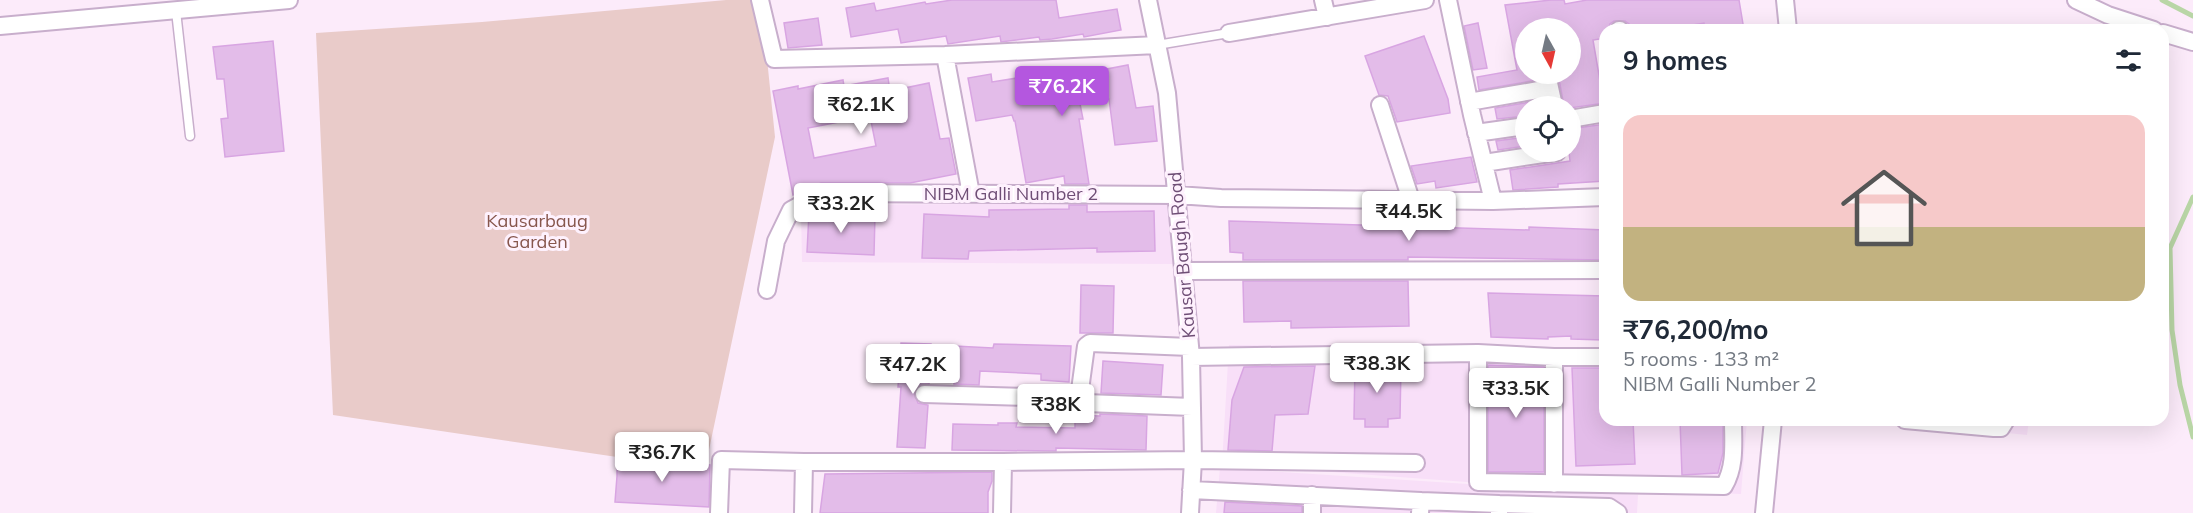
<!DOCTYPE html>
<meta charset="utf-8">
<style>
:root{--surface:#fff;--page:#f2f2f3;--text:#1f2937;--muted:#747a83;--line:#e0e1e3;--accent:#b457df}
body{margin:0;font-family:Mulish,sans-serif;background:var(--page);color:var(--text);height:100vh;display:flex;flex-direction:column;font-size:22px;white-space:nowrap}
*{box-sizing:border-box;margin:0}
p{font-size:20px;color:var(--muted)}
.icon{flex:none;width:33px;height:33px;fill:none;stroke:currentColor;stroke-width:2;stroke-linecap:round;stroke-linejoin:round}
.map{position:relative;flex:1;overflow:hidden}
.sheet{position:absolute;left:1599px;top:24px;width:570px;height:402px;display:flex;flex-direction:column;background:var(--surface);border-radius:18px;box-shadow:0 6px 24px #0002}
.sheet>*{flex:none}
.needle{width:39px;rotate:172deg}
.tools{position:absolute;left:1515px;top:18px;display:grid;gap:12px}
.tools a{display:grid;place-items:center;width:66px;height:66px;border-radius:50%;background:var(--surface);box-shadow:0 6px 24px #0002;font-size:30px}
.price{position:absolute;translate:-50% -51px;padding:0 14px;border-radius:6px;background:#fff;color:#222;font-size:20px;line-height:39px;filter:drop-shadow(0 2px 3px #0008)}
.price::after{content:'';position:absolute;left:50%;top:36px;width:18px;height:14px;margin-left:-9px;background:inherit;clip-path:polygon(0 0,100% 0,50% 100%)}
.price.current{background:var(--accent);color:#fff}
ul{padding:0;list-style:none}
li{display:grid;align-content:center;gap:12px;height:318px;padding:0 24px}
li+li{border-top:2px solid var(--line)}
li span{display:grid;place-items:center;height:186px;border-radius:18px;color:#555}
li>.icon{margin-inline-start:auto}
span .icon{width:108px;height:108px;fill:#fffc;stroke-width:1}
li b{font-size:26px}
h2{display:flex;justify-content:space-between;align-items:center;height:72px;padding:0 24px;font-size:26px}
.map>svg:first-child{display:block}
</style>
<div class="map">
<svg width="2193" height="513" viewBox="0 0 2193 513">
<rect width="100%" height="100%" fill="#fcebfa"/>
<path fill="#f8dff8" d="M1167,203L1174,264L802,262L801,210L806,205Z
M1229,345L1605,348V420H1747L1741,494L1494,484L1222,464Z
M1880,420H2029L2027,435Z
M1220,468L1638,495L1637,513H1216Z"/>
<path fill="#e9cbc9" d="M726,0H761L775,137L706,464L617,457L333,415L316,33L482,22Z"/>
<g fill="none" stroke-linecap="round" stroke-linejoin="round">
<path stroke="#b9d6a6" stroke-width="5" d="M2162,0L2193,16
M2193,197L2170,248L2172,330L2180,385L2193,437"/>
</g>
<path fill="#e3bce9" stroke="#d8a5e2" stroke-width="1.5" fill-rule="evenodd" d="M952,0H1056L1059,18L1117,9L1121,30L1084,37L1083,34L1052,39L1040,40L1039,37L1001,42L1000,36L948,44L946,36L901,43L898,29L851,37L846,8L874,3L876,11L925,2L926,4Z
M1551,0H1564L1565,4L1587,0H1739L1744,30H1705L1704,23L1662,30H1630L1629,24L1625,21H1614L1610,24L1609,30H1605V38L1593,40L1601,87L1605,86V103L1570,108V106H1564L1558,74H1570V28H1526V74H1537V80L1479,90L1477,77L1517,70L1505,5Z
M818,18L822,45L788,48L784,23Z
M1478,23L1487,68L1473,70L1464,26Z
M1424,36L1448,99L1450,113L1397,122L1388,96L1379,95L1365,56Z
M273,41L284,151L225,157L221,119L228,118L224,79H217L213,47Z
M1128,65L1136,108L1153,106L1157,141L1115,145L1109,99L1080,104L1083,119H1079L1089,184H1065L1064,176L1026,183L1015,121H1014L1012,115L976,121L968,78L991,74L992,82L1074,69L1075,75Z
M888,78L890,91L929,83L940,139L949,138L956,174L910,183H821L793,195L773,91L798,86V89L843,80L844,86ZM870,116L876,146L814,158L808,128Z
M1542,100L1543,106H1526V116L1497,119L1495,108Z
M1605,124V181L1558,184V187L1513,190L1510,170L1570,161L1569,152H1570V129Z
M1526,137V146L1498,150L1496,141Z
M1471,157L1477,182L1436,188L1435,181L1417,184L1411,166Z
M1069,205H1087V212L1154,211L1155,251L1097,252V248L969,251L968,259L922,258L924,214L989,217V210L1069,209Z
M809,213L875,215L874,255L807,252Z
M1229,221L1529,230V227L1605,230V260L1408,257V260H1243V253L1230,252Z
M1243,281H1408L1409,326L1291,328V321L1244,322Z
M1081,285L1114,286L1113,333H1080Z
M1488,293L1605,296V331H1602L1603,340L1571,339V336L1548,337V339L1491,337Z
M901,343L931,344L929,384L919,385L914,393L918,403L928,405L925,448L897,447L901,387H898Z
M994,344L1071,346L1069,382L1041,380V374L980,371L979,385L954,384L955,346L993,348Z
M1103,361L1163,365L1161,395L1101,393Z
M1355,365H1389L1401,367L1400,418L1388,419V427H1365V419H1354Z
M1488,365L1544,367V472H1488Z
M1315,366L1308,414L1275,415L1272,451L1228,450L1232,400L1244,367Z
M1572,368H1605V420H1633L1635,464L1576,466Z
M1100,414L1147,416L1146,450L1056,448V451L952,450L953,424L998,425V423H1017L1016,427L1075,428V415L1100,416Z
M1680,420H1723V453L1718,473L1682,475Z
M617,457L710,465L709,507L615,502L617,476Z
M992,472V481L988,492V513H820L825,474Z
M1225,502L1302,506V513H1224Z"/>
<g fill="none" stroke-linecap="round" stroke-linejoin="round">
<defs>
<path id="service" d="M176,11L190,136
M1157,45L1229,33"/>
<path id="minor" d="M760,0L774,59L945,55L1157,45
M1148,0L1167,93L1191,357L1193,460L1190,513
M1323,0L1327,17
M1448,0L1472,115L1493,201
M1785,0L1788,30
M2076,0L2108,15L2154,30
M0,26L289,0
M1619,30H1620
M1229,33L1425,0
M2163,33L2193,42
M945,55L971,194
M1547,74L1554,106
M1469,102L1550,88
M1380,105L1411,200
M1570,119L1605,113
M1476,133L1526,126
M1484,163L1557,152
M1183,271L1605,270
M767,290L776,241L791,210L822,193L1177,195L1221,198L1493,201L1605,197
M1478,353V482L1724,486C1736,466 1733,442 1733,420
M1191,357L1478,353L1554,357H1605
M924,394L1066,398L1075,395L1080,390L1086,346L1090,343L1190,347
M1086,403L1192,407
M1905,420L1994,428H2001L2006,420
M1554,484V357
M1191,490L1421,501
M719,513L721,460L804,462
M803,513L804,462H1003L1193,460L1416,463
M1002,513L1003,462
M1312,513V495
M1420,513L1421,501L1499,504
M1499,513V504L1609,507L1618,513
M1764,513L1773,420"/>
</defs>
<use href="#service" stroke="#c8aecc" stroke-width="11"/>
<use href="#minor" stroke="#c8aecc" stroke-width="20"/>
<use href="#service" stroke="#fff" stroke-width="8"/>
<use href="#minor" stroke="#fff" stroke-width="16"/>
</g>
<g text-anchor="middle" stroke-width="6" stroke-linejoin="round" paint-order="stroke">
<g font-size="18" fill="#6f4e76" stroke="#fef1fd">
<text x="1011" y="200">NIBM Galli Number 2</text>
<text transform="translate(1182 255) rotate(-95)" y="6">Kausar Baugh Road</text>
</g>
<g font-size="18" fill="#87564d" stroke="#fef1fd">
<text x="537" y="227">Kausarbaug<tspan x="537" dy="21">Garden</tspan></text>
</g>
</g>
</svg>
<div class="tools">
<a><svg class="needle" viewBox="-14 -14 28 28"><path d="M0-13l5 13h-10z" fill="#e53935"/><path d="M0 13l5-13h-10z" fill="#747a83"/></svg></a>
<a><svg class="icon" aria-label="locate" viewBox="0 0 24 24"><circle cx="12" cy="12" r="6"/><path d="M12 2v4M12 18v4M2 12h4M18 12h4"/></svg></a>
</div>
<b class="price current" style="left:1062px;top:117px">₹76.2K</b>
<b class="price" style="left:861px;top:135px">₹62.1K</b>
<b class="price" style="left:841px;top:234px">₹33.2K</b>
<b class="price" style="left:1409px;top:242px">₹44.5K</b>
<b class="price" style="left:1377px;top:394px">₹38.3K</b>
<b class="price" style="left:913px;top:395px">₹47.2K</b>
<b class="price" style="left:1516px;top:419px">₹33.5K</b>
<b class="price" style="left:1056px;top:435px">₹38K</b>
<b class="price" style="left:662px;top:483px">₹36.7K</b>
<section class="sheet">
<h2>9 homes<svg class="icon" aria-label="filters" viewBox="0 0 24 24"><path d="M4 7h16M4 17h16"/><circle cx="9" cy="7" r="2"/><circle cx="15" cy="17" r="2"/></svg></h2>
<ul>
<li><span style="background:linear-gradient(#f6c9c9 60%,#c2b280 0)"><svg class="icon" aria-label="home" viewBox="0 0 24 24"><path d="M3 11l9-7 9 7M6 9v11h12V9"/></svg></span><div><b>₹76,200/mo</b><p>5 rooms · 133 m²</p><p>NIBM Galli Number 2</p></div></li>
</ul>
</section>
</div>
